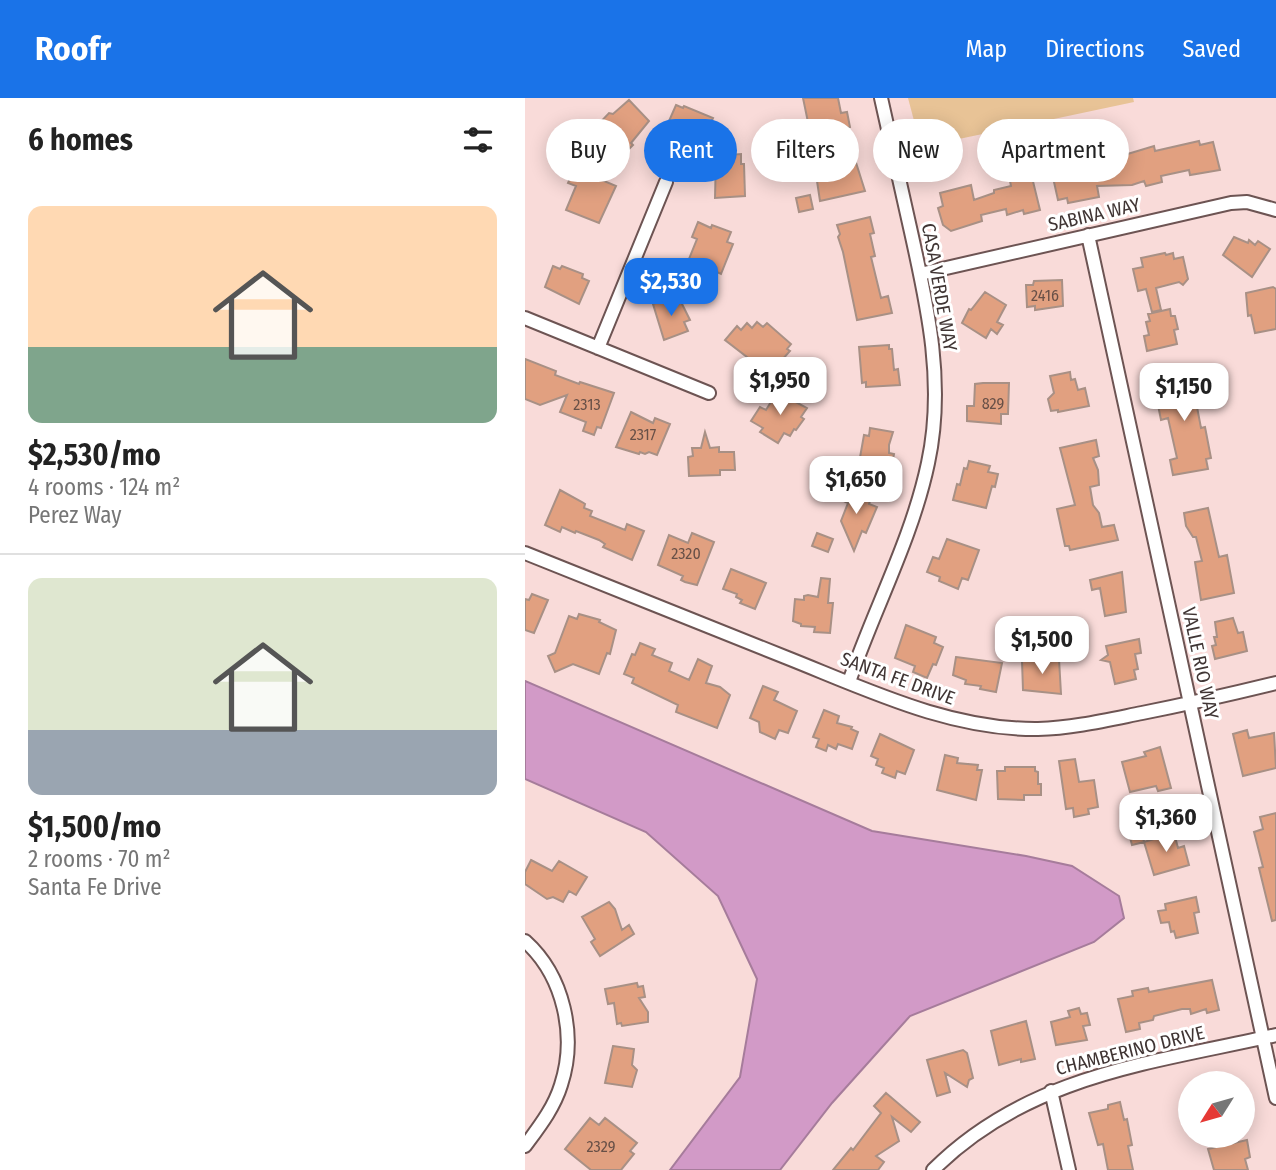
<!DOCTYPE html>
<meta charset="utf-8">
<style>
:root{--surface:#fff;--page:#f6f6f6;--text:#222;--muted:#767676;--line:#e0e0e0;--accent:#1a73e8}
body{margin:0;font-family:"Fira Sans Condensed",sans-serif;background:var(--page);color:var(--text);height:100vh;display:flex;flex-direction:column;font-size:26px;white-space:nowrap}
*{box-sizing:border-box;margin:0}
p{font-size:23px;color:var(--muted)}
.icon{flex:none;width:38px;height:38px;fill:none;stroke:currentColor;stroke-width:2;stroke-linecap:round;stroke-linejoin:round}
.map{position:relative;flex:1;overflow:hidden}
.side{display:flex;flex-direction:column;background:var(--surface);width:525px}
.side>*{flex:none}
.hud{position:absolute;left:21px;top:21px;width:625px;height:63px;display:flex;gap:14px}
.needle{width:46px;rotate:233deg}
.controls{position:absolute;left:653px;top:973px;display:grid;gap:14px}
.controls a{display:grid;place-items:center;width:77px;height:77px;border-radius:50%;background:var(--surface);box-shadow:0 4px 18px #0003;font-size:35px}
.price{position:absolute;translate:-50% -60px;padding:0 16px;border-radius:14px;background:#fff;color:#222;font-size:23px;line-height:46px;filter:drop-shadow(0 2px 4px #0008)}
.price::after{content:'';position:absolute;left:50%;top:42px;width:21px;height:16px;margin-left:-10px;background:inherit;clip-path:polygon(0 0,100% 0,50% 100%)}
.price.current{background:var(--accent);color:#fff}
ul{padding:0;list-style:none}
li{display:grid;align-content:center;gap:14px;height:371px;padding:0 28px}
li+li{border-top:2px solid var(--line)}
li span{display:grid;place-items:center;height:217px;border-radius:14px;color:#555}
li>.icon{margin-inline-start:auto}
span .icon{width:126px;height:126px;fill:#fffc;stroke-width:1}
li b{font-size:30px}
h2{display:flex;justify-content:space-between;align-items:center;height:84px;padding:0 28px;font-size:30px}
.tag{padding:0 24px;border-radius:32px;background:var(--surface);box-shadow:0 4px 18px #0003;font-size:24px;line-height:63px}
.tag.current{background:var(--accent);color:#fff}
header{display:flex;align-items:center;gap:42px;box-sizing:border-box;height:98px;padding:0 35px;background:var(--accent);color:#fff}
header strong{font-size:33px}
nav{display:flex;gap:38px;margin-inline-start:auto;font-size:24px}
main{display:flex;flex:1;min-height:0}
.map>svg:first-child{display:block}
</style>
<header>
<strong>Roofr</strong>
<nav><a>Map</a><a>Directions</a><a>Saved</a></nav>
</header>
<main>
<section class="side">
<h2>6 homes<svg class="icon" aria-label="filters" viewBox="0 0 24 24"><path d="M4 7h16M4 17h16"/><circle cx="9" cy="7" r="2"/><circle cx="15" cy="17" r="2"/></svg></h2>
<ul>
<li><span style="background:linear-gradient(#ffd9b3 65%,#7fa58c 0)"><svg class="icon" aria-label="home" viewBox="0 0 24 24"><path d="M3 11l9-7 9 7M6 9v11h12V9"/></svg></span><div><b>$2,530/mo</b><p>4 rooms · 124 m²</p><p>Perez Way</p></div></li>
<li><span style="background:linear-gradient(#dfe7d0 70%,#9aa5b1 0)"><svg class="icon" aria-label="home" viewBox="0 0 24 24"><path d="M3 11l9-7 9 7M6 9v11h12V9"/></svg></span><div><b>$1,500/mo</b><p>2 rooms · 70 m²</p><p>Santa Fe Drive</p></div></li>
</ul>
</section>
<div class="map">
<svg width="751" height="1072" viewBox="0 0 751 1072">
<rect width="100%" height="100%" fill="#f9dbd9"/>
<path fill="#e8c396" d="M383,0H608L609,4L396,49Z"/>
<path fill="#d29ac7" stroke="#a67c9b" stroke-width="2" d="M0,583L347,733L501,758L547,768L594,798L599,820L569,844L385,918L307,1005L255,1072H145L215,979L232,881L193,798L121,734L0,681Z"/>
<path fill="#e1a080" stroke="#a89085" stroke-width="2" d="M278,0H313L316,15L322,14L325,29L293,38L290,28L284,29Z
M104,2L124,23L106,45L108,47L96,59L69,31L84,15L88,16Z
M151,7L158,10L159,8L188,20L178,43L141,30Z
M674,43L675,47L688,44L695,72L665,77L664,72L636,78L637,84L621,88L619,83L607,87L572,88L574,99L543,105L542,100L533,102L527,75L553,69L554,72L587,65L586,61L629,48L630,53Z
M327,52L340,93L295,103L289,63L295,62L294,59Z
M216,56V66H219L220,98L190,100L191,58Z
M503,63L515,112L499,116L498,112L482,117L481,111L456,117L457,123L426,133L418,127L413,110L418,108L415,95L446,87L449,102L469,95V92L486,88L485,83L491,82L488,67Z
M48,74L56,78L58,74L91,88L74,125L41,112L51,88L43,85Z
M285,97L288,111L274,114L271,100Z
M345,119L349,135L345,136L350,158L346,159L356,200L363,198L367,215L332,222L318,154L313,139L315,136L312,127Z
M173,124L186,130L187,127L206,134L202,144L208,146L196,176L164,161L172,141L167,139Z
M709,139L723,145L724,142L730,147L733,143L745,151L727,179L698,157Z
M640,155L641,157L648,155L649,161L658,159L663,181L658,187L654,184L631,190L636,212L627,214L621,191L613,193L608,171L618,169L616,160Z
M28,168L35,171L37,168L58,176L57,180L64,183L54,206L20,189Z
M537,182L538,208L510,212V208L502,209L501,187H508L509,183Z
M748,189L751,191V231L730,235L726,217L723,218L721,195Z
M460,194L481,207L472,224L478,227L472,236L466,231L461,240L437,225L444,211L446,212Z
M149,198L152,205L156,204L165,222L159,224L163,233L139,242L128,206Z
M645,211L646,218H650L653,231L649,232L652,246L622,253L619,238L624,237L621,224L625,223L623,216Z
M232,224L238,229L242,225L266,246L262,251L265,253L248,272L239,264L235,269L200,242L212,228L216,232L222,225L227,230Z
M364,247V251H367L369,272L373,271L375,287L341,289V284L337,285L334,249Z
M0,261L31,273L30,277L54,286L55,284L89,295L76,330L72,329L69,337L58,333L61,324L35,314L42,297L15,307L0,301Z
M659,271L664,294L668,293L669,298L677,296L679,308L672,309L676,330L680,329L686,360L681,361L683,371L648,377L645,362L652,360L643,320L636,322L633,307L638,305L633,291L634,276Z
M545,274L546,282L550,281L553,292L560,290L564,308L533,314V312L526,313L523,301L529,295L525,278Z
M458,285H484L483,316H476V326L442,323V308H449L450,286Z
M252,294L282,310L276,319L279,321L271,332L269,331L265,338L259,335L253,345L235,334L238,330L226,323L235,309L241,312Z
M106,314L128,325L130,320L145,326L132,357L124,354L120,356L115,354L114,356L91,349Z
M345,330L368,334L364,347V355L369,356L366,371L334,365L339,337L344,338Z
M180,334L185,350L194,349V354H209L210,372H195V377L164,378L163,359L168,358L167,350H176Z
M571,342L574,358L568,360L573,372L574,387L565,389L568,407L574,415L577,429L589,427L593,442L545,452L544,448H540L532,411L550,407L535,350Z
M444,363L465,368L463,374L473,376L470,389L467,388L461,410L428,402L432,386L435,387L439,370L442,371Z
M316,391L345,403L344,406L352,409L341,435L337,433L329,453L316,423L323,405L312,400Z
M35,392L57,404L60,406L59,410L67,413L65,418L100,432L102,426L119,433L107,462L78,449L80,446L74,442L51,433L50,435L37,429L35,434L20,427Z
M683,410L694,459L702,457L709,495L676,502L670,464L677,463L671,439H668L661,428L659,415Z
M167,435L189,444L172,487L160,484L156,482L158,478L133,467L144,437L163,445Z
M292,435L308,441L303,454L287,448Z
M422,441L454,452L443,482L437,480L433,491L414,483L415,479L402,474L408,459L414,461Z
M206,471L241,485L230,511L215,505L217,502L211,499L212,496L198,491Z
M597,474L601,514L580,518L575,490L567,492L565,482Z
M296,480L305,481L303,505H308L305,535L289,534L290,529L276,528V526L268,523L270,501L279,502V498L283,497L293,499Z
M7,496L23,502L9,535L0,532V501L4,502Z
M54,516L75,522L74,524L91,532L85,556L82,555L74,576L48,566L30,574L23,558L30,555L44,518L52,521Z
M708,520L713,535L718,534L722,553L690,561L687,548L691,547L689,539H692L690,524Z
M381,527L411,539L409,545L418,549L411,567L408,566L402,580L388,574L390,568L370,560Z
M614,541L616,555L610,556L613,571L609,572L611,581L590,586L585,564L576,562L583,557L581,548Z
M115,545L130,551L127,557L147,565L144,573L164,582L173,561L187,568L181,585L195,589L205,597L192,630L151,614L153,607L107,585L109,580L99,576L107,556L110,557Z
M431,559L477,565L471,594L455,591L456,588L440,586L441,582L428,577Z
M534,561L536,596L498,592L497,563Z
M238,588L253,594L249,602L272,613L263,635L254,632L250,641L235,634L234,624L225,620Z
M299,612L314,618L312,625L327,629L326,631L333,634L327,651L313,646L311,651L303,647L301,653L291,649L294,641L288,639Z
M722,632L724,640L749,635L751,670L718,678L708,636Z
M355,636L389,652L380,676L372,673L370,680L357,675L359,670L351,667L353,661L346,658Z
M635,649L646,690L633,693L631,688L605,694L597,664L621,658L619,654Z
M420,657L433,660L432,665L453,667L452,672H457L451,702L412,692Z
M550,661L554,684L569,682L573,709L563,711L564,716L549,719L548,710L541,711L534,663Z
M480,669H510V673L513,674V686H516V697H499V702L473,701L472,673H480Z
M751,715V822L747,823L734,770L738,769L729,734L738,731L735,719Z
M615,729L619,744L607,747L603,732Z
M649,735L653,750L659,748L664,767L629,777L619,744Z
M6,762L27,773L34,763L62,779L51,797L44,793L38,804L28,799L22,801L0,786V774Z
M671,799L674,814L669,815L673,835L651,840L649,833L646,834L644,824L636,825L633,813L641,812L640,806Z
M84,804L90,811L97,832L104,827L109,836L75,858L66,844L70,841L57,819Z
M687,882L694,912L682,915L681,911L666,916L665,911H657L629,918L628,922L614,925L615,931L601,934L593,901L608,898L607,893L623,890L624,894Z
M112,885L113,889L118,888L120,899L114,900L123,914V924L97,928L96,925L92,926L89,905L83,906L80,891Z
M554,910L556,916L562,915L565,927L558,928L562,942L531,947L526,924L545,919L543,913Z
M501,923L510,961L496,964V961L474,967L466,933Z
M88,948L109,951L107,967L112,972L107,989L80,985Z
M438,952L442,955L448,980L444,982L442,989L420,975L425,994L412,998L402,962Z
M361,995L395,1024L386,1034L367,1019L374,1043L351,1058L359,1064L353,1072H308L326,1050L328,1052L356,1015L349,1008Z
M595,1004L599,1022L602,1021L607,1047L603,1048L608,1072H583L578,1046L573,1047L564,1015L583,1011V1007Z
M65,1020L74,1027L80,1020L112,1045L105,1053L109,1056L96,1072H66L40,1051Z
M722,1042L725,1059L720,1061L723,1072H689L683,1051Z"/>
<g fill="none" stroke-linecap="round" stroke-linejoin="round">
<defs>
<path id="street" d="M563,137L751,1000
M395,176L706,105L722,104L751,112
M0,220L184,295
M73,250L141,84
M0,455C87,490 173,524 260,559C341,591 424,632 513,631C548,630 582,622 617,615C662,606 706,596 751,585
M324,584C349,511 387,441 403,365C420,287 403,210 386,134C376,90 366,45 356,0
M0,843C39,878 52,938 36,987C29,1010 14,1029 0,1048
M526,993L544,1072
M408,1072C503,977 627,965 751,937"/>
</defs>
<use href="#street" stroke="#6d5453" stroke-width="16"/>
<use href="#street" stroke="#fff" stroke-width="12"/>
</g>
<g text-anchor="middle" stroke-width="6" stroke-linejoin="round" paint-order="stroke">
<g font-size="16" fill="#685047">
<text x="520" y="203">2416</text>
<text x="468" y="311">829</text>
<text x="62" y="312">2313</text>
<text x="118" y="342">2317</text>
<text x="161" y="461">2320</text>
<text x="76" y="1054">2329</text>
</g>
<g font-size="19" fill="#403534" stroke="#fff">
<text transform="translate(569 116) rotate(-13)" y="7">SABINA WAY</text>
<text transform="translate(415 189) rotate(80)" y="7">CASA VERDE WAY</text>
<text transform="translate(676 565) rotate(78)" y="7">VALLE RIO WAY</text>
<text transform="translate(373 580) rotate(20)" y="7">SANTA FE DRIVE</text>
<text transform="translate(605 952) rotate(-14)" y="7">CHAMBERINO DRIVE</text>
</g>
</g>
</svg>
<div class="controls">
<a><svg class="needle" viewBox="-14 -14 28 28"><path d="M0-13l5 13h-10z" fill="#e53935"/><path d="M0 13l5-13h-10z" fill="#767676"/></svg></a>
</div>
<b class="price current" style="left:146px;top:220px">$2,530</b>
<b class="price" style="left:255px;top:319px">$1,950</b>
<b class="price" style="left:659px;top:325px">$1,150</b>
<b class="price" style="left:331px;top:418px">$1,650</b>
<b class="price" style="left:517px;top:578px">$1,500</b>
<b class="price" style="left:641px;top:756px">$1,360</b>
<div class="hud">
<a class="tag">Buy</a>
<a class="tag current">Rent</a>
<a class="tag">Filters</a>
<a class="tag">New</a>
<a class="tag">Apartment</a>
</div>
</div>
</main>
